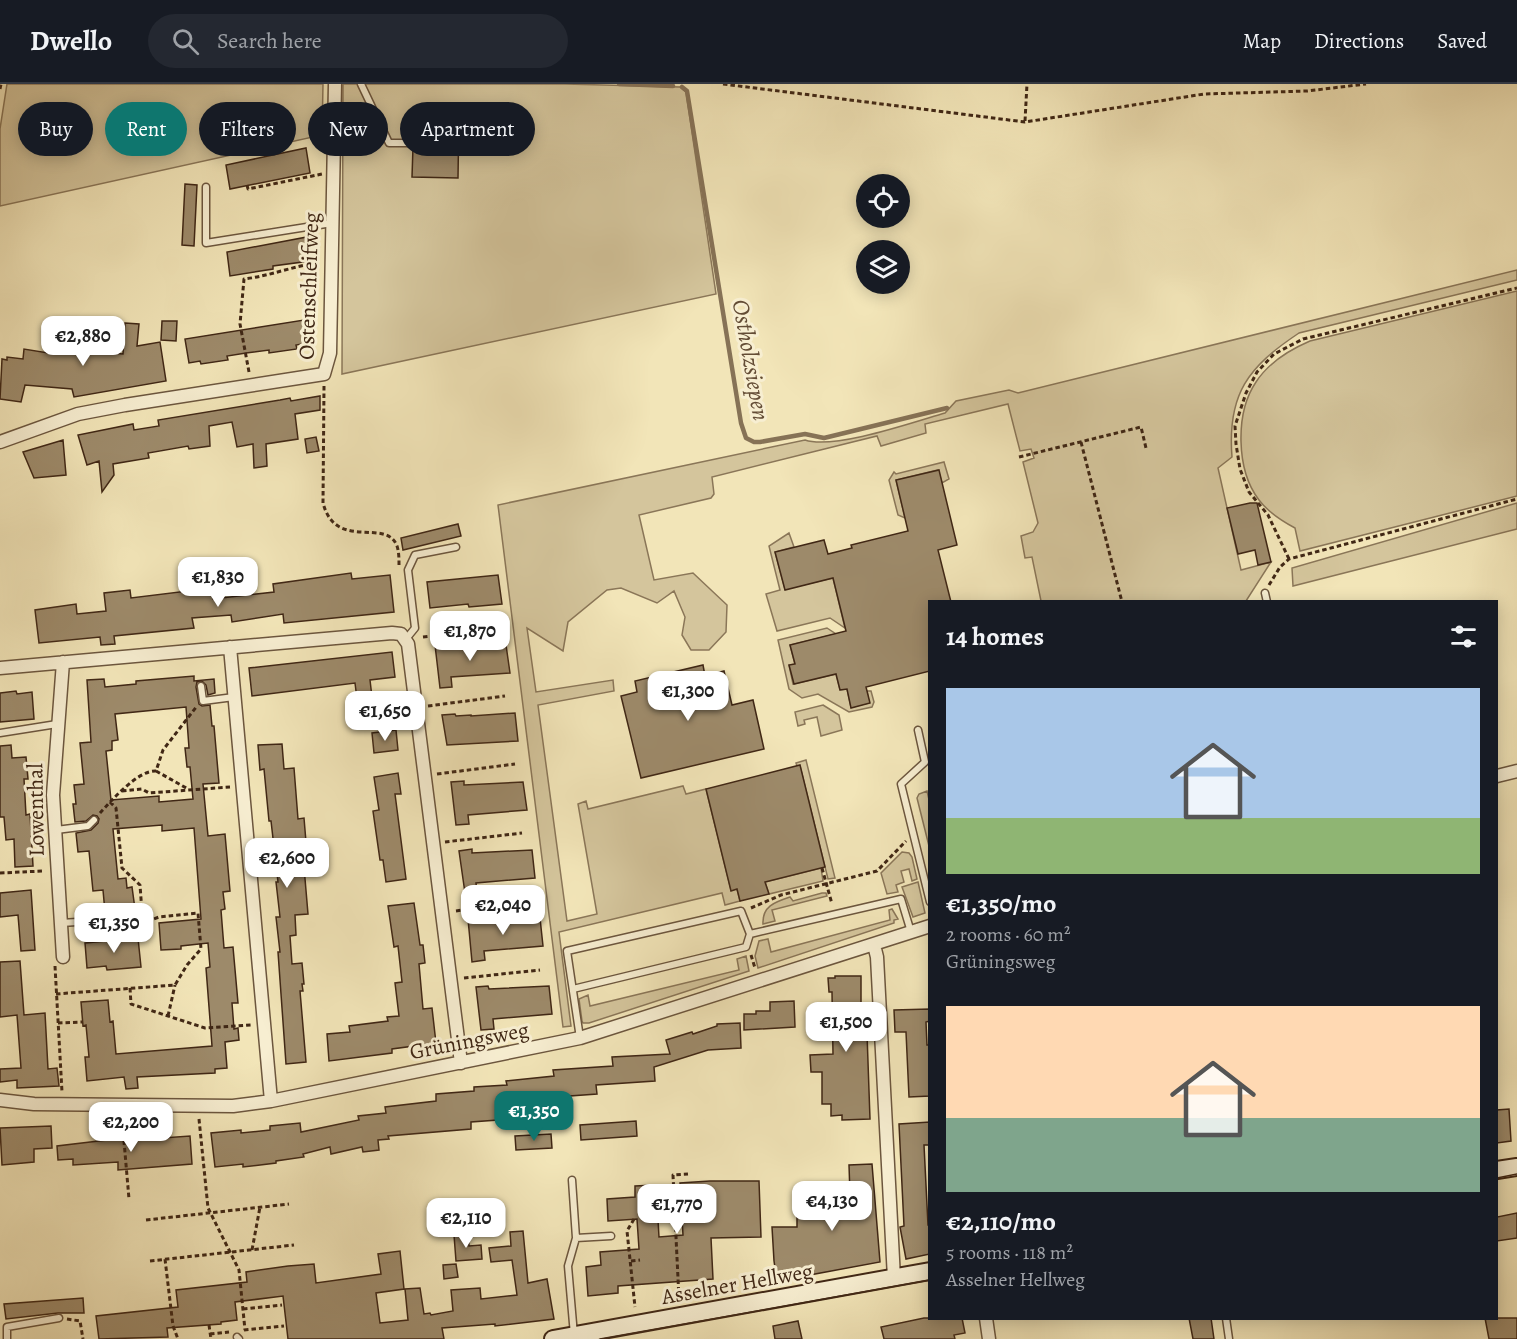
<!DOCTYPE html>
<meta charset="utf-8">
<style>
:root{--surface:#171b24;--page:#242831;--text:#f1f3f6;--muted:#9ea1a6;--line:#363941;--accent:#0f766e}
body{margin:0;font-family:Alegreya,serif;background:var(--page);color:var(--text);height:100vh;display:flex;flex-direction:column;font-size:22px;white-space:nowrap}
*{box-sizing:border-box;margin:0}
p{font-size:20px;color:var(--muted)}
.icon{flex:none;width:33px;height:33px;fill:none;stroke:currentColor;stroke-width:2;stroke-linecap:round;stroke-linejoin:round}
.map{position:relative;flex:1;overflow:hidden}
.details{position:absolute;left:928px;top:516px;width:570px;height:720px;display:flex;flex-direction:column;background:var(--surface);border-radius:0px;box-shadow:0 3px 15px #0003}
.details>*{flex:none}
.top-card{position:absolute;left:18px;top:18px;width:570px;height:54px;display:flex;gap:12px}
.fabs{position:absolute;left:856px;top:90px;display:grid;gap:12px}
.fabs a{display:grid;place-items:center;width:54px;height:54px;border-radius:50%;background:var(--surface);box-shadow:0 3px 15px #0003;font-size:30px}
.price{position:absolute;translate:-50% -51px;padding:0 14px;border-radius:12px;background:#fff;color:#222;font-size:20px;line-height:39px;filter:drop-shadow(0 2px 3px #0008)}
.price::after{content:'';position:absolute;left:50%;top:36px;width:18px;height:14px;margin-left:-9px;background:inherit;clip-path:polygon(0 0,100% 0,50% 100%)}
.price.selected{background:var(--accent);color:#fff}
ul{padding:0;list-style:none}
li{display:grid;align-content:center;gap:12px;height:318px;padding:0 18px}
li span{display:grid;place-items:center;height:186px;border-radius:0px;color:#555}
li>.icon{margin-inline-start:auto}
span .icon{width:108px;height:108px;fill:#fffc;stroke-width:1}
li b{font-size:26px}
h2{display:flex;justify-content:space-between;align-items:center;height:72px;padding:0 18px;font-size:26px}
.tag{padding:0 21px;border-radius:27px;background:var(--surface);box-shadow:0 3px 15px #0003;font-size:21px;line-height:54px}
.tag.selected{background:var(--accent);color:#fff}
header{display:flex;align-items:center;gap:36px;box-sizing:border-box;height:84px;padding:0 30px;background:var(--surface);border-bottom:2px solid var(--line)}
header strong{font-size:28px}
nav{display:flex;gap:33px;margin-inline-start:auto;font-size:21px}
.search{width:420px;height:54px;background:var(--page);display:flex;align-items:center;gap:15px;box-sizing:border-box;padding:0 21px;border-radius:33px;color:var(--muted);font-size:22px}
.map>svg:first-child{display:block}
</style>
<header>
<strong>Dwello</strong>
<div class="search"><svg class="icon" aria-label="search" viewBox="0 0 24 24"><circle cx="10" cy="10" r="6"/><path d="M15 15l6 6"/></svg>Search here</div>
<nav><a>Map</a><a>Directions</a><a>Saved</a></nav>
</header>
<div class="map">
<svg width="1517" height="1255" viewBox="0 0 1517 1255">
<rect width="100%" height="100%" fill="#f2e5b8"/>
<filter id="stains"><feTurbulence type="fractalNoise" baseFrequency=".00333" numOctaves="4"/><feColorMatrix values="0 0 0 0 .2 0 0 0 0 .09 0 0 0 0 .02 0 0 0 .5 -.17"/></filter>
<radialGradient id="worn" r=".72"><stop offset=".6" stop-color="#630" stop-opacity="0"/><stop offset="1" stop-color="#630" stop-opacity=".3"/></radialGradient>
<path fill="#d4c59c" stroke="#8a7658" stroke-width="1.5" d="M7,0H323L322,51L0,122V45Z
M343,0H565L680,3L686,8L716,210L342,290Z
M1517,186V196L1299,249C1248,283 1227,310 1232,373L1218,384L1241,486L1271,478L1246,517H1041L1032,473L1025,474L1021,452L1033,448L1038,439L1023,378L1034,374L1031,365L1020,367L1008,320L925,340L926,349L881,362L877,352L712,393L714,410L711,414L639,431L654,496L693,489L727,521L726,548L709,566H691L682,551L685,533L674,507L657,519L621,504L607,506L568,538L563,567L527,544L536,608L613,596L614,607L538,621L567,837L597,830L578,720L586,717L588,725L683,702L686,710L706,705L731,806L737,805L740,817L725,821L722,809L559,848L571,942L563,943L498,421L805,356C834,366 914,338 945,329L956,317L1009,306L1018,309Z
M1517,207V412L1300,467L1295,444C1282,437 1268,428 1259,416C1236,386 1235,329 1256,298C1269,278 1289,266 1310,257Z
M944,378L949,395L942,399L938,386L896,396L905,434L898,431L889,396L894,388L896,390Z
M1517,419V445L1293,502L1292,484Z
M789,449L794,463L775,468L785,505L833,494L845,544L830,534L777,547L766,510L780,506L769,462Z
M827,544L836,550L790,561L795,580L789,581L793,600L836,590L840,606L847,605L851,623L869,619L867,607H871L874,618L872,623L849,628L818,610L802,614L789,605L778,556Z
M823,621L839,631L842,646L821,652L817,633L804,636L805,640L798,642L795,628Z
M806,676L835,794L828,795L800,682H797L796,679Z
M927,707L930,720V766L917,714L919,710Z
M902,768L909,769L912,773L917,795L912,797L909,785L901,787L904,798L896,801L898,808L887,810L881,789Z
M821,784L823,797L769,810L765,798Z
M918,798L925,829L913,833L902,803Z
M822,809H826L827,812L772,826L775,837L763,840C762,822 775,818 790,813L793,817Z
M892,825L898,835L894,836V839L758,884L755,872L759,857L768,855L771,868L890,836L889,826Z
M746,872L749,887L589,939H583L582,937L579,915L588,911L590,922L739,886L737,875Z"/>
<g fill="none" stroke-linecap="round" stroke-linejoin="round">
<path stroke="#867256" stroke-width="4.5" d="M619,0L673,2
M682,3L687,7L741,339L746,354L754,358H760L805,350L824,354L947,324"/>
</g>
<path fill="#9d8a6a" stroke="#402715" stroke-width="1.5" fill-rule="evenodd" d="M413,24L459,25L458,94L412,93L413,63L415,60L413,55Z
M306,64L310,89L230,105L226,81Z
M185,100L197,101L194,162L182,161Z
M307,153L310,177L273,182V185L230,192L227,168Z
M304,236L308,259L296,261L297,265L269,269V266L246,269L227,272L228,276L201,280L200,277L189,279L185,255Z
M162,237H177L176,257L161,256Z
M125,239L139,240L137,262L160,258L166,297L74,313L72,305L25,301L21,318L0,315L2,275L7,276V273L23,275L24,265L48,269L51,240L69,242L68,264L85,263V267L123,270Z
M320,312V326L295,330L298,355L266,360L267,382L254,384L253,360L237,363L232,338L209,342L210,362L189,365L188,362L148,369L149,374L113,380L114,391L102,408L99,377L87,381L78,351L133,340L134,346L159,342L158,336L280,316L290,314L291,317Z
M316,353L319,367L307,369L305,355Z
M63,356L66,391L34,394L23,368Z
M939,386L957,461L938,466L951,518H930V587L866,603L870,619L851,624L847,605L840,606L836,590L794,600L789,581L795,580L790,561L846,547L833,494L785,506L775,468L824,456L828,470L852,464L851,461L908,447L896,396Z
M1250,419H1257L1271,478L1258,481L1255,466L1238,470L1227,424Z
M458,440L461,452L403,466L401,454Z
M351,489L352,495L390,491L394,528L284,539L283,530L232,538L231,531L192,534L194,544L114,552L115,560L101,561L100,553L39,559L35,526L76,520L77,530L106,527L104,509L130,506L131,514L212,504L213,515L274,508L273,500Z
M498,491L502,520L469,523L468,520L430,524L427,498Z
M448,560V564L506,561L510,589L451,593L452,603L440,604L435,561Z
M392,568L395,593L370,596L372,613L357,615L355,599L252,612L249,584Z
M703,581L705,592L724,587L732,621L753,616L764,665L641,694L621,612L637,608L635,597Z
M194,592V597L214,595L215,609L208,611L206,601L202,597L197,598L196,603L199,620L202,622L210,621L212,642H214L219,699L203,700L208,752L225,750L230,807L223,808L225,825L221,826L222,839L224,864L233,863L238,919H232L234,945L238,944L239,956L225,958L227,984L215,985V989L137,993L138,1004L126,1005L124,993L87,997L85,973H89L86,941L83,942L81,918L108,916L110,938L113,937L116,970L212,962L206,884L210,883L208,859L181,862V865L161,866L159,839L201,835L194,744L162,747V741L113,745L118,795L126,794L127,804L132,803L135,825L105,828L103,806L93,807L89,767L78,768L76,749L91,746L98,739L99,735L97,732L93,731L86,737L75,738L73,720H76L74,701L84,700L80,659L91,658L87,596L104,595L105,603L136,600V597ZM186,623L189,664H185L187,683H190L193,715L159,718V712L111,716L106,667L112,666V657L118,656L115,630Z
M16,607L17,610L32,608L34,635L0,638V609Z
M515,629L518,657L447,661L442,631L455,630L456,632L471,631V632Z
M396,646L398,666L374,669L372,649Z
M282,660L284,685L294,684L298,735L304,734L307,770L303,771L308,830L295,831L296,851L290,852L292,880L302,879L304,900H302L303,907H300L306,978L286,980L278,868H280L276,833H280L276,798H278L271,737H269L264,685L260,686L258,661Z
M11,661L12,674L26,673L28,695H24L26,731L30,730L33,782L15,783L14,755L6,756L4,733H0V662Z
M800,681L825,783L765,798L769,810L740,817L737,805L731,807L706,705Z
M398,689L401,710H395L406,795L386,798L383,776H380L373,727L379,726L374,693Z
M464,697V701L523,698L527,726L468,731L469,740L456,741L451,698Z
M472,765V769L532,766L535,794L476,799L477,808L465,809L459,767Z
M31,806L35,866L21,867L18,831L0,833V809Z
M414,819L420,861H423L425,879L419,880L423,925L432,924L436,959L392,965V969L329,977L327,950L350,948L349,942L388,937L387,933L399,932L395,899L402,898L398,862L394,863L388,822Z
M481,833V838L540,834L543,862L484,867L485,876L472,878L468,835Z
M138,854L141,883L107,886L106,882L87,884L85,859Z
M20,877L24,931L45,929L48,985L57,984L59,1002L17,1004V996L0,998V985L21,984L17,931L0,933V878Z
M835,892H861V921H866L870,1035L842,1036V1031L831,1032V1020H822V988H811L810,971L833,970L832,908H829L828,894H835Z
M488,902L489,905L549,902L552,930L493,935L494,945L481,946L476,903Z
M794,917L795,943L744,946V930H756V927H770V918Z
M930,925V937L926,938L927,961H930V1012L909,1013L906,948H895L894,926Z
M740,939L741,964L708,966L654,983L655,997L596,1001L597,1010L542,1014L543,1026L498,1030V1036L471,1038V1045L388,1052L389,1055L378,1056L379,1066L363,1068L362,1063L331,1070L330,1063L303,1070L304,1073L276,1077V1079L243,1083V1080L215,1083L211,1049L241,1046V1049L270,1046V1042L300,1039L301,1048L359,1036L358,1032L386,1029L385,1023L436,1017V1010L474,1007V1003L507,1001L506,997L554,992L553,986L613,982L612,973L670,970L666,956L692,948L693,950L717,942V940Z
M1509,1025L1511,1057L1497,1059V1026Z
M636,1037L637,1052L581,1056L580,1041Z
M930,1038V1061H924L928,1141H930V1170L906,1175L900,1143L904,1142L899,1040Z
M51,1042L52,1064L34,1065V1078L2,1081L0,1044Z
M551,1050L552,1064L516,1066L515,1052Z
M190,1052L192,1080L118,1086V1078L73,1081V1075L58,1076L57,1062L107,1056L135,1054V1056Z
M872,1080L880,1178L777,1197L774,1177L772,1143H797V1129H820L819,1110H850L849,1081Z
M710,1097H759L761,1153L711,1154L713,1195L618,1202V1209L588,1212L586,1183L601,1181L600,1168L639,1165L637,1135L608,1137L607,1115L635,1113V1102L656,1101L659,1153L683,1151L680,1099Z
M1517,1129V1154L1497,1157V1133Z
M523,1147L528,1199L547,1195L554,1235L495,1242V1240L442,1244L444,1255H288L283,1212L235,1218L237,1236L221,1238V1240L167,1244L168,1253L99,1255L96,1232L178,1223L176,1206L247,1198L246,1188L288,1182L314,1180L316,1199L381,1190L378,1170L400,1167L404,1205L376,1209L380,1239L408,1236L405,1205L420,1204L424,1230L430,1229L431,1231L453,1227L451,1206L480,1204L481,1215L517,1211L512,1176L491,1178L489,1164L511,1162L510,1148Z
M468,1150L469,1162L481,1161L482,1175L456,1177L454,1151Z
M456,1180L458,1193L444,1195L443,1181Z
M83,1214L84,1229H58L6,1235L4,1220Z
M924,1234H962L965,1249L954,1251L955,1255H884L881,1243Z
M1189,1234H1211L1214,1255H1193Z
M1485,1234H1517V1255H1489Z
M798,1237L802,1255H775L773,1242Z"/>
<g fill="none" stroke-linecap="round" stroke-linejoin="round">
<defs>
<path id="lane" d="M361,0L389,59H410
M206,103V159L332,139
M1265,509L1267,518
M406,555L415,544L408,486L415,471L456,463
M201,602L203,617L234,613
M918,646L925,678L901,700L930,818
M0,649L57,640
M56,746L88,742L94,736
M61,839L93,837
M750,850L901,815L911,848
M573,905L746,863L750,850L741,827L567,867L580,954
M572,1096L576,1154L568,1182L574,1251
M576,1154L611,1152
M1226,1234L1229,1255
M237,1253L239,1255
M7,1255V1243L59,1234"/>
<path id="street" d="M0,358L78,330L125,321L324,290L330,269L335,0
M230,563L271,1017
M63,578L53,711L63,873
M0,584L392,549L401,550L408,560L461,979
M1497,692L1517,687
M874,861L877,873L894,1194
M0,1016L34,1020L233,1022L271,1017L580,954L930,842
M986,1234L989,1255"/>
<path id="secondary" d="M1497,1086L1517,1083
M553,1255L930,1187"/>
</defs>
<use href="#lane" stroke="#6c563e" stroke-width="9"/>
<use href="#street" stroke="#6c563e" stroke-width="15"/>
<use href="#secondary" stroke="#402715" stroke-width="20"/>
<path stroke="#402715" stroke-width="3" stroke-dasharray="4.5 3" stroke-linecap="butt" d="M723,0L1025,38L1204,10L1307,7L1366,0
M0,5L1,0
M1025,37L1027,0
M247,101L248,105L322,90
M249,288L240,240L244,195C270,192 293,182 318,179
M324,302L323,419C336,468 386,433 397,462C399,468 399,475 399,481
M1081,358L1122,518
M1019,373L1141,343L1146,364
M1289,475L1268,431L1249,408L1240,385L1236,360L1235,342L1246,309L1257,288L1274,270L1303,255L1517,204
M1269,501L1280,483L1289,475L1517,415
M423,553L498,544
M428,622L505,612
M156,687L188,705
M437,690L515,680
M122,707L142,705L149,709L230,703
M110,718L116,724L122,784L140,801L144,856
M100,729C112,716 138,686 156,687L163,666L197,622
M445,758L522,749
M822,784L832,820
M0,789L43,787
M751,824L781,811L877,787L906,757
M456,827L532,816
M751,871L755,884
M55,882L62,1008
M464,894L540,886
M130,904L131,920L205,944L251,941
M56,910L175,901L187,881L201,865L198,829L159,833L143,839L101,843
M168,932L175,901
M58,939L83,938
M122,1034L129,1115
M199,1035L208,1124L239,1186L245,1246
M634,1135L627,1147L635,1223
M146,1136L289,1120
M252,1166L260,1123
M165,1175L173,1242L178,1255
M150,1177L294,1161
M631,1177L640,1176
M679,1215L673,1091L688,1090
M243,1225L282,1221
M67,1235L80,1237L83,1255
M209,1241L211,1255
M244,1246L284,1242
M210,1250L229,1248"/>
<use href="#lane" stroke="#f7eed1" stroke-width="6"/>
<use href="#street" stroke="#f7eed1" stroke-width="12"/>
<use href="#secondary" stroke="#f7eed1" stroke-width="16"/>
<path stroke="#402715" stroke-width="1.5" d="M1497,1094L1517,1090
M600,1255L930,1196"/>
</g>
<g text-anchor="middle" stroke-width="6" stroke-linejoin="round" paint-order="stroke">
<g font-size="22" fill="#402715" stroke="#f7eed1">
<text transform="translate(308 202) rotate(-88)" y="8">Ostenschleifweg</text>
<text transform="translate(35 726) rotate(-91)" y="8">Lowenthal</text>
<text transform="translate(469 956) rotate(-11)" y="8">Grüningsweg</text>
<text transform="translate(737 1199) rotate(-10)" y="8">Asselner Hellweg</text>
</g>
<g font-size="24" font-style="italic" fill="#634c35" stroke="#f7eed1">
<text transform="translate(751 276) rotate(80)" y="8">Ostholzsiepen</text>
</g>
</g>
<rect width="100%" height="100%" filter="url(#stains)"/>
<rect width="100%" height="100%" fill="url(#worn)"/>
</svg>
<div class="fabs">
<a><svg class="icon" aria-label="locate" viewBox="0 0 24 24"><circle cx="12" cy="12" r="6"/><path d="M12 2v4M12 18v4M2 12h4M18 12h4"/></svg></a>
<a><svg class="icon" aria-label="layers" viewBox="0 0 24 24"><path d="M12 4l9 5-9 5-9-5zM3 14l9 5 9-5"/></svg></a>
</div>
<b class="price" style="left:83px;top:283px">€2,880</b>
<b class="price" style="left:218px;top:524px">€1,830</b>
<b class="price" style="left:470px;top:578px">€1,870</b>
<b class="price" style="left:688px;top:638px">€1,300</b>
<b class="price" style="left:385px;top:658px">€1,650</b>
<b class="price" style="left:287px;top:805px">€2,600</b>
<b class="price" style="left:503px;top:852px">€2,040</b>
<b class="price" style="left:114px;top:870px">€1,350</b>
<b class="price" style="left:846px;top:969px">€1,500</b>
<b class="price selected" style="left:534px;top:1058px">€1,350</b>
<b class="price" style="left:131px;top:1069px">€2,200</b>
<b class="price" style="left:832px;top:1148px">€4,130</b>
<b class="price" style="left:677px;top:1151px">€1,770</b>
<b class="price" style="left:466px;top:1165px">€2,110</b>
<div class="top-card">
<a class="tag">Buy</a>
<a class="tag selected">Rent</a>
<a class="tag">Filters</a>
<a class="tag">New</a>
<a class="tag">Apartment</a>
</div>
<section class="details">
<h2>14 homes<svg class="icon" aria-label="filters" viewBox="0 0 24 24"><path d="M4 7h16M4 17h16"/><circle cx="9" cy="7" r="2"/><circle cx="15" cy="17" r="2"/></svg></h2>
<ul>
<li><span style="background:linear-gradient(#a9c7e8 70%,#8fb573 0)"><svg class="icon" aria-label="home" viewBox="0 0 24 24"><path d="M3 11l9-7 9 7M6 9v11h12V9"/></svg></span><div><b>€1,350/mo</b><p>2 rooms · 60 m²</p><p>Grüningsweg</p></div></li>
<li><span style="background:linear-gradient(#ffd9b3 60%,#7fa58c 0)"><svg class="icon" aria-label="home" viewBox="0 0 24 24"><path d="M3 11l9-7 9 7M6 9v11h12V9"/></svg></span><div><b>€2,110/mo</b><p>5 rooms · 118 m²</p><p>Asselner Hellweg</p></div></li>
</ul>
</section>
</div>
